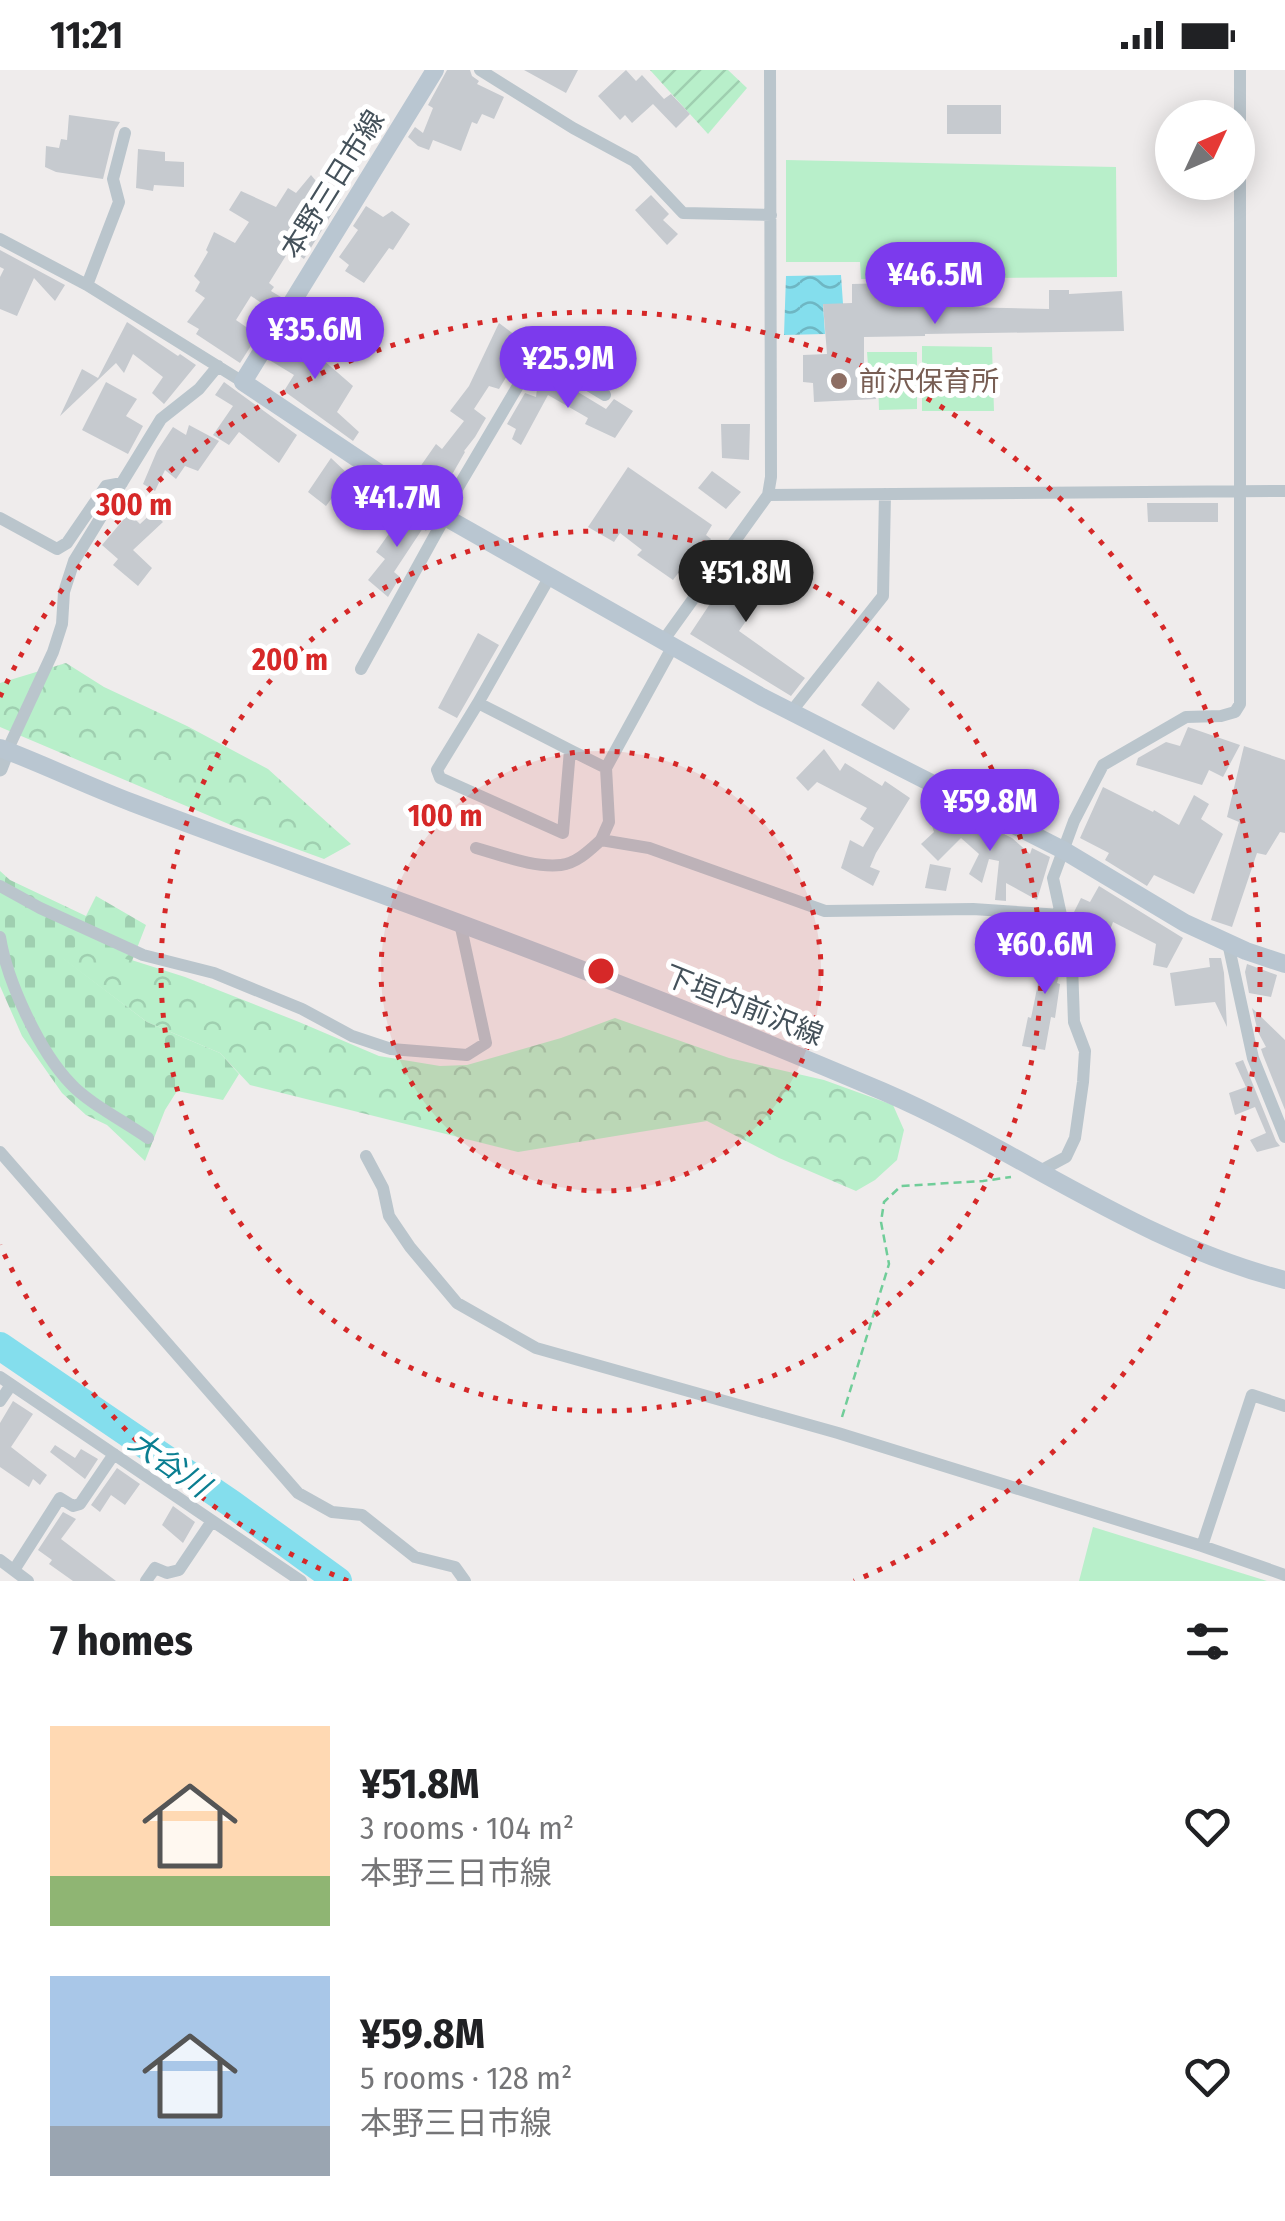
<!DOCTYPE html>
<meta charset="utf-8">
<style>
:root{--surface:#fff;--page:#f2f2f2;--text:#202124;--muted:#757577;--accent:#7c3aed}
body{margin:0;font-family:"Fira Sans Condensed","Noto Sans JP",sans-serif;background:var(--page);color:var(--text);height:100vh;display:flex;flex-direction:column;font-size:38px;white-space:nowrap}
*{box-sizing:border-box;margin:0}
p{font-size:32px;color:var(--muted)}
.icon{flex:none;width:55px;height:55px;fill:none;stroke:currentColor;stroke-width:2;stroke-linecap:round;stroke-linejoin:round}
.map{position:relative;height:1511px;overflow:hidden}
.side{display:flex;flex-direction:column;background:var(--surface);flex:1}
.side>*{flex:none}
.needle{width:65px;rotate:46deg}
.controls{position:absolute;left:1155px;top:30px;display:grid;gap:20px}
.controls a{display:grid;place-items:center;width:100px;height:100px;border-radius:50%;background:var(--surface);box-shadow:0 5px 25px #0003;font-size:50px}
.price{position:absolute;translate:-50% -85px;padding:0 22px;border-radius:35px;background:var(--accent);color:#fff;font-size:32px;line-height:65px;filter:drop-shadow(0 2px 5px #0008)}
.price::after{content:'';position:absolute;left:50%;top:60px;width:30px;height:22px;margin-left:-15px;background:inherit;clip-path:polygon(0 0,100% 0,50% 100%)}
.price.active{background:#222;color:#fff}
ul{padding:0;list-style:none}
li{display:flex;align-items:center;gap:30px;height:250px;padding:0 50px}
li span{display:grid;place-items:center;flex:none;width:280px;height:200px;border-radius:0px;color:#555}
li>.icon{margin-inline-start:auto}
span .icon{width:120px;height:120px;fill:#fffc;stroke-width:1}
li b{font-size:42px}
h2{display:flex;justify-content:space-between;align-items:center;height:120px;padding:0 50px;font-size:42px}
.status{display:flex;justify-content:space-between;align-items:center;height:70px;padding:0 50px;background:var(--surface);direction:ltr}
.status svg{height:28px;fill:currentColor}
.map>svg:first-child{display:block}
</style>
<div class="status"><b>11:21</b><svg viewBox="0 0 49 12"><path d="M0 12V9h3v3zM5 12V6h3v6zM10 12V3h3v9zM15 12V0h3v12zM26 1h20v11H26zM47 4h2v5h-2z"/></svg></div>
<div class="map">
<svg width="1285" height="1511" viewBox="0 0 1285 1511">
<defs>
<pattern id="forest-crowns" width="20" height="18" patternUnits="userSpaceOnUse" patternTransform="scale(2.5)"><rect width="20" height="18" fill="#b8efca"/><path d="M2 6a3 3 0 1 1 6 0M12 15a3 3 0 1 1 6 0" fill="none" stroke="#9fcfb0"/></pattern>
<pattern id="cemetery-stones" width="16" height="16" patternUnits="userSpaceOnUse" patternTransform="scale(2.5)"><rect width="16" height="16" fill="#b8efca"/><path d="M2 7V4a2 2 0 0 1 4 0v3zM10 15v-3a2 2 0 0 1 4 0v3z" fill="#9fcfb0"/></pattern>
<pattern id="garden-furrows" width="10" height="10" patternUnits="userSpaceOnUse" patternTransform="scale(2.5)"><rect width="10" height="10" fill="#b8efca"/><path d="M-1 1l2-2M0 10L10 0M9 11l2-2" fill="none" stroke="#9fcfb0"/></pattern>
<pattern id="water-waves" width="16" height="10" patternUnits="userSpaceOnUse" patternTransform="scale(2.5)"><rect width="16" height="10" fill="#84deed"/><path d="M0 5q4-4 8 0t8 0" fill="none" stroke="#6eb6c3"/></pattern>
</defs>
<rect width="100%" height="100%" fill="#efecec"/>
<path fill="url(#forest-crowns)" d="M66,593L104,617L187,656L268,699L351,774L324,789L231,755L0,657V613Z
M78,873L185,907L299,952L379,986L440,996L467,995L561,968L615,948L729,988L824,1010L893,1035L904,1060L897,1090L875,1110L856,1121L779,1088L707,1051L518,1082L250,1015L220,983L147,952L62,888Z"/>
<path fill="url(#cemetery-stones)" d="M0,801L10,810L86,846L96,826L146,855L132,891L78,874L63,888L147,952L220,983L239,1004L223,1030L177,1021L165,1040L145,1091L107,1055L86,1045L62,1023L22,966L0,916Z"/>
<path fill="#b8efca" d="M786,90L1116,97L1117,207L861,209L860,192H786Z
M922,276L992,277L994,341H922Z
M867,282H917V339L879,340L878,309L869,308Z
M1093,1457L1267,1511H1079Z"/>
<path fill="url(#garden-furrows)" d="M650,0H728L747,18L708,64Z"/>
<path fill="url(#water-waves)" d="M841,205L843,234H823L825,264L784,265L786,206Z"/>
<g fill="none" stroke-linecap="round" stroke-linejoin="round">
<path stroke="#84deed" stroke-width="28" d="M0,1276L232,1434L338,1511"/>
</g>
<path fill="#c6cacf" d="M447,0H470L472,6L479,11L477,14L504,27L494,49L482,44L477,54L472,52L461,81L433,70L429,80L418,76L408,67L415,57L423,63L433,38L428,35Z
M524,0H578L566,23Z
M626,0L636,11L642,5L664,29L671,24L690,44L676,58L653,34L632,53L625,45L620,50L598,26Z
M947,35H1001V64H947Z
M69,45L120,52L115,60L103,109L56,102L45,97L46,76L59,78L61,69L67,70Z
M138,79L165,82V91L184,92V117L154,115L153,121L136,118Z
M311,105L321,117L341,129L304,189L290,179L269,213L274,217L271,221L281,227L272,240L251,226L236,250L258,265L240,293L196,264L199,259L187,252L205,228L195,221L200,212L194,206L208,182L206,180L214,162L235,173L249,152L229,140L241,121L276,137L288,118L296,123Z
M651,125L669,144L663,150L678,164L667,175L635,140Z
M366,136L383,147L392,141L410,154L393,180L389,178L364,213L345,201L349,195L339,187L358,160L353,156Z
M0,180L65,215L55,231L34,208L17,246L0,239V207L4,199L0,197Z
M924,212V224L950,226L949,217L961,218V237L1049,239V220H1069V224L1122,221L1124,261L925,264V266L864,267V311H876V329L814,332L813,313L803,312V285L827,284L823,234L852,233V214Z
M127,252L178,286L180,284L196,295L164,334L152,323L163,307L133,284L124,303L116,293L60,346L82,299L98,308Z
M499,253L523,271L506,297L511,299L499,319L489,316L474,339L486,348L475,367L464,381L465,382L442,422L434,415L429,421L413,407L436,374L442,379L464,351L450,341L469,316Z
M290,260L316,279L314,282L353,316L337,342L359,362L353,371L284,321L294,305L271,291Z
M106,312L137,329L126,346L143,356L128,384L82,360Z
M224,312L297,365L279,393L239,362L229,375L213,365L233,336L215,325Z
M531,314L568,316L606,339L614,329L633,341L615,368L585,354L588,348L548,325L521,375L512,369L516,359L507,354L525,323L536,327L537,319Z
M721,354H750L749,390L722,388Z
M189,355L219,371L198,401L185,396L176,409L165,400L155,421L143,414L157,381L173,357L186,365Z
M331,388L349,405L326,436L308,422Z
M628,397L712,455L706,465L711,469L692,497L686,493L673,510L637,485L642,480L620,463L614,472L588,457Z
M712,401L741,422L726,439L698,418Z
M1147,433H1218V452H1148Z
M411,439L431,452L426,461L423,458L394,502L400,507L388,527L368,510L385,489L376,482L400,448L403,450Z
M153,442L163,452L133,480L152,498L138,516L113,495L118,489L102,475L129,443L140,454Z
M769,475L787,490L762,523L765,524L739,561L805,608L791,626L690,564L731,502L749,514L764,491L760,487Z
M478,563L499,575L457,648L438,638Z
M878,611L910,639L894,660L861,635Z
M1188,657L1240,675L1223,707L1209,700L1202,715L1136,695L1138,688L1166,672L1180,676Z
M1244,676L1285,690V763L1280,762L1266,785L1257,783L1232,857L1211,850L1239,752L1227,747Z
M824,679L840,701L845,693L882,716L885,711L910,728L876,783L870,797L880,801L873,816L841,798L850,770L863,777L874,758L860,749L867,738L817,712L808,721L796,708Z
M1103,717L1153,742L1154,740L1179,755L1194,725L1209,734L1201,749L1223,764L1194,824L1154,805L1147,816L1105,790L1109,783L1080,768Z
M946,735L961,747L964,744L970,747L985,771L991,760L996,762L995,766L998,761L1012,768L1030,784L1032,778L1050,787L1037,830L1006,813V831L995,830L999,791L989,789L982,813L969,804L979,784L961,768L938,791L921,774L934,762L932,756Z
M930,794L951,798L946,821L925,818Z
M1099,816L1183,868L1167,898L1153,895L1156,874L1113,852L1110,860L1073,844L1081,828L1090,832Z
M1047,866L1061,868L1062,894L1057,913L1060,914L1055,948L1051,947L1045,980L1022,976L1028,947L1031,948L1043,889L1047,890Z
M1209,888H1221L1224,903L1227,957L1215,932L1175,936L1170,903L1210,897Z
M1247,894L1277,905L1271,927L1249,923L1245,902Z
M1252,938L1285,970V1040L1263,985L1261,979L1266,977L1258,962Z
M1243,990L1276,1071L1280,1076L1257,1082L1250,1070L1266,1063L1255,1037L1235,1045L1229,1023L1246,1017L1235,993Z
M13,1331L33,1344L11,1377L47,1405L40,1415L33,1409L29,1417L0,1397V1353Z
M55,1375L75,1388L81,1379L98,1389L85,1409L50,1382Z
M117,1398L140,1414L125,1435L111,1425L100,1442L91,1435Z
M173,1436L195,1452L183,1473L162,1455Z
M63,1442L76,1449L61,1469L116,1511H73L49,1494L52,1490L38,1480Z"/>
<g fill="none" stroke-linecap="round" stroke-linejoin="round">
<path stroke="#70cd99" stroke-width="2.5" stroke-dasharray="8 5" stroke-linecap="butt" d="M842,1347L889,1194L881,1152L884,1132L901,1116L983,1111L1011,1107"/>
<path stroke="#bac5cc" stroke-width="12" d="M480,0L573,58L634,91L683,143L771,145
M0,169L87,215L243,312
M87,215L119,132L113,109L125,63
M768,425L1285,421
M0,448L57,479L67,473L106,416L122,413
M663,571L768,425L771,407L770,0
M361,599L445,447L447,436L525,304H570L605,325
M478,633L570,680L563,763L440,708L437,700Z
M478,633L549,508
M791,642L883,526L885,424
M570,680L606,698L609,752L601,770
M7,681L53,582L62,554L64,522L74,491L161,349L199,319L218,296
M606,698L673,576
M476,778C502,785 533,798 561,795C577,793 590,780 601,770L649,778L825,841L973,839L1061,845
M0,816L40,838L143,885L214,903L302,939L352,966L391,979L467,985L486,973L460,853
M0,867C7,911 39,981 71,1014C87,1032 127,1053 148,1068
M1228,873L1253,988L1285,1067
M0,1082L298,1423L332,1442L362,1445L415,1487L455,1497L465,1511
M366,1086L383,1118L389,1146L410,1177L457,1233L536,1278L838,1363L1202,1476L1285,1505
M1038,1102L1066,1087L1075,1068L1083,1012L1085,981L1074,952L1071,865L1061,845L1053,808L1074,751L1103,695L1186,647L1221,646L1235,642L1240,634V0
M0,1307L301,1511
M0,1331L11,1315
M1202,1476L1252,1325L1285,1336
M0,1490L28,1511
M14,1500L60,1428L73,1436L80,1434L114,1384
M146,1511L155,1498L167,1503L179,1500L212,1451"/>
<path stroke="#bac5cc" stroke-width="15" d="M0,699L7,681"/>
<path stroke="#b9c6d1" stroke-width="18" d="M435,0L243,312L445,447L762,627L1063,780L1185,853L1246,881L1285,894
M0,678C45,695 88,716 133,733C230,770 327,804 424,840C578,897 731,957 882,1021C1019,1080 1139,1173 1285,1210"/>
</g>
<circle cx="601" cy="901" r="220" fill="#d62828" fill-opacity=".12"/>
<g fill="none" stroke="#d62828" stroke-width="5" stroke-dasharray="5 10">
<circle cx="601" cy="901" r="220"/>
<circle cx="601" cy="901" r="440"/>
<path d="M348 1511A660 660 0 0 1 0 1175M0 627A660 660 0 1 1 854 1511"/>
</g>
<circle fill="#8d6e63" stroke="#fff" stroke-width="4" cx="839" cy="311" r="10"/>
<g text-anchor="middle" stroke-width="10" stroke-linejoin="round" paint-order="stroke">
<g font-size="28" fill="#44515a" stroke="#fff">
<text transform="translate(332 114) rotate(-58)" y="10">本野三日市線</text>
<text transform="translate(744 935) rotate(22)" y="10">下垣内前沢線</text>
</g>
<g font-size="28" fill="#785e54" stroke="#fff" text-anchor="start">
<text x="859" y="321">前沢保育所</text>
</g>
<g font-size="30" font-style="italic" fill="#0a7e91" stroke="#fff">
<text transform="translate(169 1394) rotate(35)" y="10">大谷川</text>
</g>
</g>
<circle cx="601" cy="901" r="15" fill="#d62828" stroke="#fff" stroke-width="5"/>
<g font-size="30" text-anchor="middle" font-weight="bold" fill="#d62828" stroke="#fff" stroke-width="10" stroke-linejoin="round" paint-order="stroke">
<text x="134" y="445">300 m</text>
<text x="290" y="600">200 m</text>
<text x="445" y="756">100 m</text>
</g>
</svg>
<div class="controls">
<a><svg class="needle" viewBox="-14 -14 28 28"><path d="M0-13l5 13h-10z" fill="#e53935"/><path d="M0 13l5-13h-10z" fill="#757577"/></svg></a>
</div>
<b class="price" style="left:935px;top:257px">¥46.5M</b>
<b class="price" style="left:315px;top:312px">¥35.6M</b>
<b class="price" style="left:568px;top:341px">¥25.9M</b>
<b class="price" style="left:397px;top:480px">¥41.7M</b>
<b class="price active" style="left:746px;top:555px">¥51.8M</b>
<b class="price" style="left:990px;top:784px">¥59.8M</b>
<b class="price" style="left:1045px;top:927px">¥60.6M</b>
</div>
<section class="side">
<h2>7 homes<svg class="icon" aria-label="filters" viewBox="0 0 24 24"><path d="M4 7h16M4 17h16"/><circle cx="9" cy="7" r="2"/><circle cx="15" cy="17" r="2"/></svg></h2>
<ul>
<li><span style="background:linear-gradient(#ffd9b3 75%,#8fb573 0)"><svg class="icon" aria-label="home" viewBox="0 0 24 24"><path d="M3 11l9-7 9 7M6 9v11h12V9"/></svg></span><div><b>¥51.8M</b><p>3 rooms · 104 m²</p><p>本野三日市線</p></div><svg class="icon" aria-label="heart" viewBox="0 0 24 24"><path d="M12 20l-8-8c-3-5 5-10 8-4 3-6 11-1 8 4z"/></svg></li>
<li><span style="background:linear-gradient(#a9c7e8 75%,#9aa5b1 0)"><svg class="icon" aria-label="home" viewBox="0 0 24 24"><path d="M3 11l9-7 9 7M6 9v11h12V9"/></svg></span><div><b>¥59.8M</b><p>5 rooms · 128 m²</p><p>本野三日市線</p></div><svg class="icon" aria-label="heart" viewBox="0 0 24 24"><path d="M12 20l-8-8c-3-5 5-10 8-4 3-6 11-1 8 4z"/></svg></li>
</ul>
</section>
